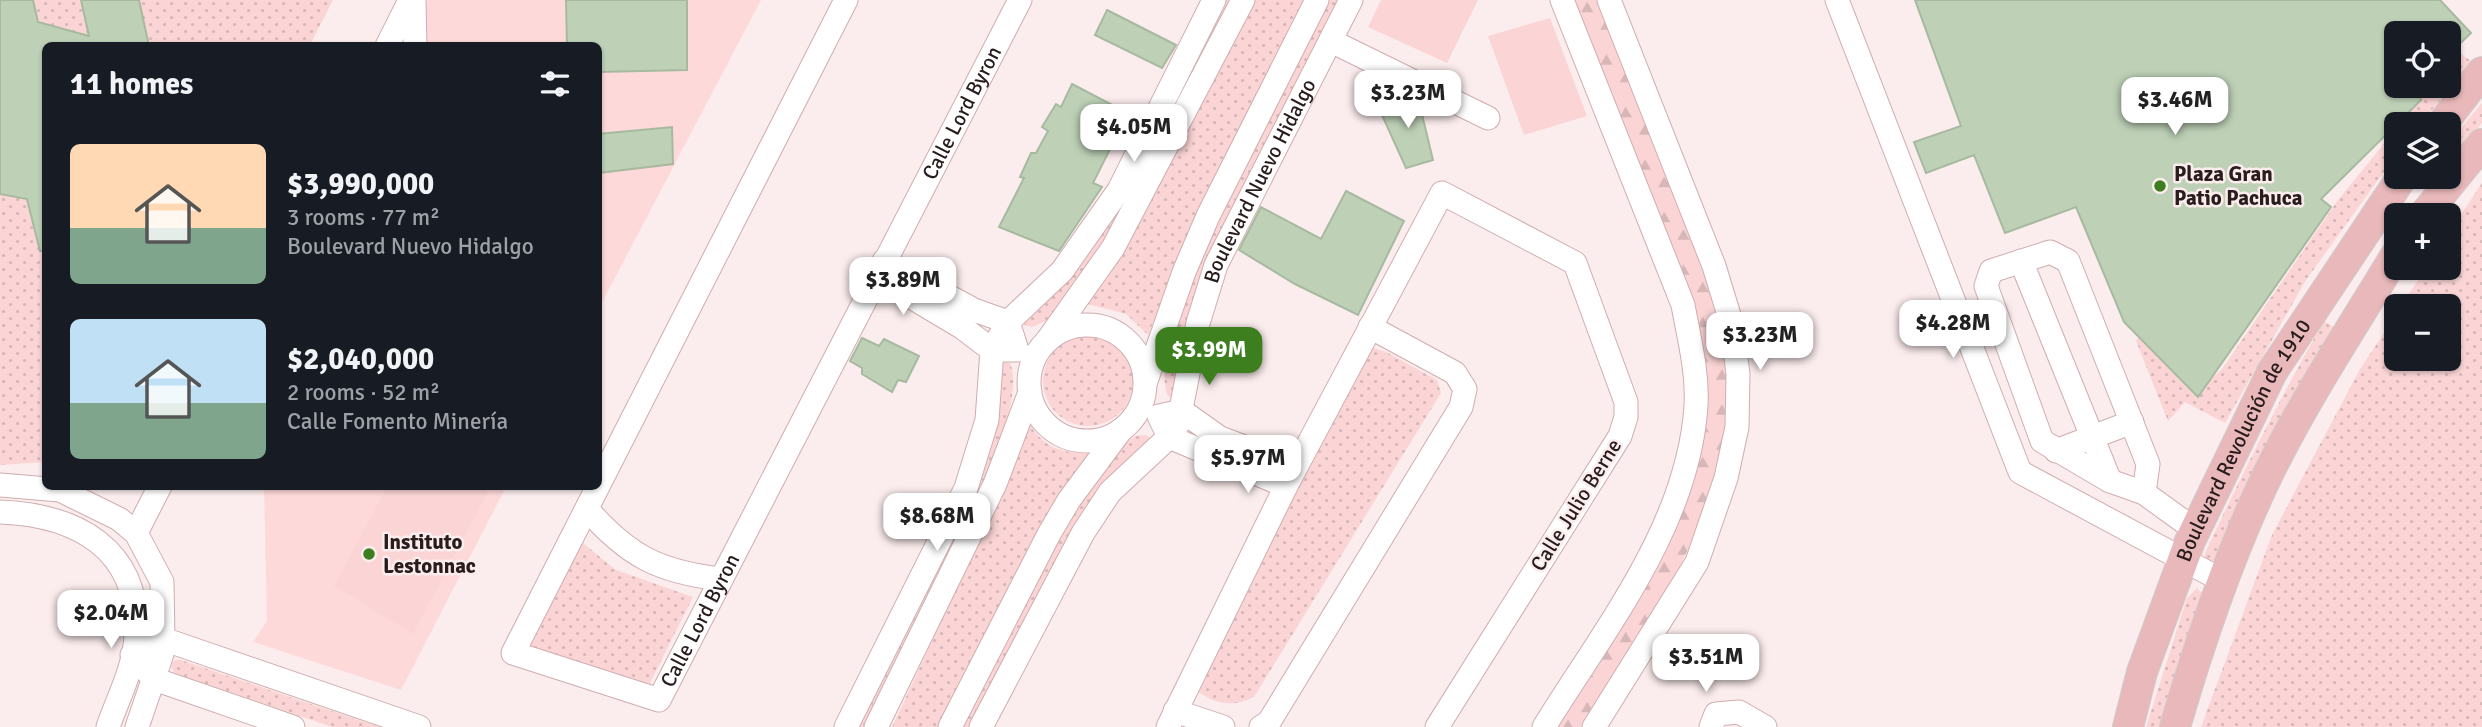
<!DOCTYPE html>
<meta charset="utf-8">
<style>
:root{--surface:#171b24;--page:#20242c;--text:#f1f3f6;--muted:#9ea1a6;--accent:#3d7e1e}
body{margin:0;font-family:Signika,sans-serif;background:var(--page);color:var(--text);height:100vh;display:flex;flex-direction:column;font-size:26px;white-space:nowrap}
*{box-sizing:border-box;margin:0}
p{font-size:23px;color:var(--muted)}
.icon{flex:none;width:38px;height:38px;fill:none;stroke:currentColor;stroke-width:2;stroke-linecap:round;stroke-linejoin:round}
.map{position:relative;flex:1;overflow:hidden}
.sheet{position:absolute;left:42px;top:42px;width:560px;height:448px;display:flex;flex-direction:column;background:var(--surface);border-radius:10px;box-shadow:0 2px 5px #0004}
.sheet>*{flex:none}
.fabs{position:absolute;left:2384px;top:21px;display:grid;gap:14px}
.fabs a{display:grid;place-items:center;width:77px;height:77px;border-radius:10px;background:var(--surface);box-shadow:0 2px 5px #0004;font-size:35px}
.price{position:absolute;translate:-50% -60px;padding:0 16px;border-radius:14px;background:#fff;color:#222;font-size:23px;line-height:46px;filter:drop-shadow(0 2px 4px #0008)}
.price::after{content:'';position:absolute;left:50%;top:42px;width:21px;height:16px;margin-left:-10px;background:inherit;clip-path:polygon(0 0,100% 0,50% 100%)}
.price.current{background:var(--accent);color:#fff}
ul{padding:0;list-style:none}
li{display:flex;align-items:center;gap:21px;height:175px;padding:0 28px}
li span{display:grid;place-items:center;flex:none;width:196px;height:140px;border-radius:10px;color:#555}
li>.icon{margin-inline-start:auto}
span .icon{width:84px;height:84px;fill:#fffc;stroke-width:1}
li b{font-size:30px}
h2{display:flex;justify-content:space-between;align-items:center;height:84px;padding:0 28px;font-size:30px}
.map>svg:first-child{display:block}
</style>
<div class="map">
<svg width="2482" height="727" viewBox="0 0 2482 727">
<defs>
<pattern id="green-dots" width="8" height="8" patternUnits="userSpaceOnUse" patternTransform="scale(1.75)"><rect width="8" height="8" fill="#fbd5d6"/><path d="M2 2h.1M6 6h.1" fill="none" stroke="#d7b6b7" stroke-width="1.8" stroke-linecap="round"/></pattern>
<pattern id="forest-firs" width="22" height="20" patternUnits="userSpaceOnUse" patternTransform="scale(1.75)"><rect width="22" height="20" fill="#fbd5d6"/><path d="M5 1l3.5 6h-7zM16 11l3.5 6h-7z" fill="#d7b6b7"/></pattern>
</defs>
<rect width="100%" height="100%" fill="#fbeced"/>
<path fill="#fed9da" d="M427,0H761L599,308L598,46H416Z
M264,487H506L401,690L253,642L267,621Z"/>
<path fill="url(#green-dots)" d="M0,0H333L310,45L46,46V462L0,465Z
M1223,0H1233L1106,245L1046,321L1032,327L1022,324L1062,281Z
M1253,0H1303L1290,34L1196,219L1148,335L1126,314L1088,304L1148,204Z
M1328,0H1338L1197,285L1175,399L1168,396C1140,338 1296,65 1328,0Z
M2459,52L2472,62L2420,124H2399L2429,86H2448V64Z
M2482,103V123L2448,166V143Z
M2396,129V155L2306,280L2225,423L2185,402L2168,421L2136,341L2140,333L2201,388L2222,369L2338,200Z
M2482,183V727H2201L2272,535L2360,369L2396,315V359H2448V306H2401L2426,268H2448V234Z
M2324,321L2335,328L2216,558L2209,564L2205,561V553C2242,474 2281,396 2324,321Z
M1043 381a45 45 0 1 1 90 0a45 45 0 1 1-90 0Z
M1363,344L1388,353L1437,380L1441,393L1254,697C1231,709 1210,703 1191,686Z
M1003,361L1010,363C1036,420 895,665 863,727H854L972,492Z
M1029,424C1047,450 1059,451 1089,454L939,727H892L1004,487Z
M1145,435L1154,439L1088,508L1059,552L970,727H961L1050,550L1075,509L1126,443L1135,436Z
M579,540L616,570L693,597L649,685L533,649L530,645L531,635Z
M2197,588L2203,595L2159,727H2146L2187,598Z
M175,660H181L379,727H332L174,673L171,665Z"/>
<path fill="url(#forest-firs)" d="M1574,0H1598L1701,259L1727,361L1728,401L1723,454L1711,502L1664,599L1584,727H1555L1641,589L1705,402Z"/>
<path fill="#fbd5d6" d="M1381,0H1478L1447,63L1368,27Z
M1550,18L1587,116L1524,135L1488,36Z
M387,487H480L488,492L413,634L334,586Z"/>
<path fill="#bed1b7" stroke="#a7baa0" stroke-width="2" d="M0,0H33L38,22L89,36L81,0H139L149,46H46V251H40L27,199L0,194Z
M566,0H687V70L598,72V46H567Z
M1915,0H2440L2471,33L2448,55V33H2396V86H2417L2421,100L2321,199L2331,207L2198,397L2124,322L2076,207L2005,233L1974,155L1926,173L1914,142L1961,126Z
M1107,10L1176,45L1162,68L1095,35Z
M1072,84L1139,119L1126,143L1116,137L1093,183L1102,187L1059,251L999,227L1024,178L1020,177L1031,153H1036L1048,131L1042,127L1056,104L1061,107Z
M1396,91L1419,102L1433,160L1406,168L1382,115Z
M672,127L673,164L598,173V134Z
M1346,191L1404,221L1358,315L1295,284L1239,250L1261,207L1321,239Z
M862,338L879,346L884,339L919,356L906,382L898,380L892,392L862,374V368L850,361Z"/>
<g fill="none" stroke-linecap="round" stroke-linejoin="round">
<defs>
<g id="minor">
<path d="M414,0L415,46"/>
<path id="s1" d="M846,0L513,653L659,700L1020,0"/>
<path d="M1837,0L2020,472L2225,582"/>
<path d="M1331,41L1488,118"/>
<path d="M387,46L410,0"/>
<path d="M2021,261L2110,481"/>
<path d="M876,276L963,328L992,350H1017L1008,322L974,310L884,261"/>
<circle cx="1087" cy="383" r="58"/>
<path d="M1047,341L1113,248L1243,0"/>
<path d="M1146,381L1184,272L1208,216L1317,0"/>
<path d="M2056,451L2132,422"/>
<path d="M0,485L60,490L119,519L136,533L162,582L163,639L162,654L137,727"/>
<path d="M1286,486L1169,437L1159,416L1182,411L1220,438L1296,466"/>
<path d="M2144,493L2148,464L2068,261L2050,252L1991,271L1986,286L2042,441L2110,481L2144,493L2194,529"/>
<path d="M587,509C628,556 659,572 721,579"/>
<path d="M0,512C76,515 140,548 136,635C135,666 118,698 108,727"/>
<path d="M136,533L160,486"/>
<path d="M1175,711L1223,727"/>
<path d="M293,727L154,679L132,655L163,639L419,727"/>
<path d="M846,727L966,488L987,420L992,350L1008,322L1062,271L1119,190L1214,0"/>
<path d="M876,727L995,484L1030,392"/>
<path d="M950,727L1049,534L1069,500L1121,430"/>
<path id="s2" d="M981,727L1083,533L1110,492L1169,437L1178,424L1198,323L1216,265L1351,0"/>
<path d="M1168,727L1286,486L1442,193L1575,263L1626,402V417L1620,436L1437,727"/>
<path d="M1261,727L1269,722L1461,407L1465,389L1455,373L1370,327"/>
<path d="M1544,727C1605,628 1688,526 1696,406C1698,372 1689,338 1683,305L1562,0"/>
<path d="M1594,727L1697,562L1726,478L1737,427L1738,374L1732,325L1714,266L1609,0"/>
<path d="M1711,727L1716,714L1739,712L1765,727"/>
</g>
<g id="major">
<path d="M2442,124L2482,72"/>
<path d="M2424,215L2482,144"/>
<path id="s3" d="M2128,727L2142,672L2190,541L2272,372L2402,177"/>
<path d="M2175,727C2200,641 2230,552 2269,472C2306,397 2353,326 2396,255"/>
</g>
</defs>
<use href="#minor" stroke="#d0adae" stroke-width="25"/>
<use href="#major" stroke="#d0cdcd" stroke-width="32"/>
<use href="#minor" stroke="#fff" stroke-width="23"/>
<use href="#major" stroke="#e8b8ba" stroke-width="30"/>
</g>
<g fill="#3d7e1e" stroke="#fbeced" stroke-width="2.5">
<circle cx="2160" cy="186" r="7"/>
<circle cx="369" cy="554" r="7"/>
</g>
<g text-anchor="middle" stroke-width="5" stroke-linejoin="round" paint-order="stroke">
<g font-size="21" fill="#291c1d" stroke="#fbeced">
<text dy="7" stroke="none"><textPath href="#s1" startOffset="1547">Calle Lord Byron</textPath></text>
<text dy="7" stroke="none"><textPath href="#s2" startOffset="623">Boulevard Nuevo Hidalgo</textPath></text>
<text dy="7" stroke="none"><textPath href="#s3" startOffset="310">Boulevard Revolución de 1910</textPath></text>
<text transform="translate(1576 505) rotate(-58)" y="7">Calle Julio Berne</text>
<text dy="7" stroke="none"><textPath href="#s1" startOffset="976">Calle Lord Byron</textPath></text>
</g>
<g font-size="21" font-weight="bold" fill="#291c1d" stroke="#fbeced" text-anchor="start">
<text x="2174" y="181">Plaza Gran<tspan x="2174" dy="24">Patio Pachuca</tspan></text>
<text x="383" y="549">Instituto<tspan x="383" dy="24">Lestonnac</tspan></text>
</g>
</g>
</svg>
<div class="fabs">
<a><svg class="icon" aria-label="locate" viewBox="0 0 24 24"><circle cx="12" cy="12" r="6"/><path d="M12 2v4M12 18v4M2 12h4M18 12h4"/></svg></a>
<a><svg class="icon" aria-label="layers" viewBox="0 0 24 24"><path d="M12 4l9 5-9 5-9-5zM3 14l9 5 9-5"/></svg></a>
<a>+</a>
<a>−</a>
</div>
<b class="price" style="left:1408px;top:130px">$3.23M</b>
<b class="price" style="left:2175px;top:137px">$3.46M</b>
<b class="price" style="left:1134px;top:164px">$4.05M</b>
<b class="price" style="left:903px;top:317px">$3.89M</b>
<b class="price" style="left:1953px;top:360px">$4.28M</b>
<b class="price" style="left:1760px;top:372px">$3.23M</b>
<b class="price current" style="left:1209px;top:387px">$3.99M</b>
<b class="price" style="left:1248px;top:495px">$5.97M</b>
<b class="price" style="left:937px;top:553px">$8.68M</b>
<b class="price" style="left:111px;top:650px">$2.04M</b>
<b class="price" style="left:1706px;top:694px">$3.51M</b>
<section class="sheet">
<h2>11 homes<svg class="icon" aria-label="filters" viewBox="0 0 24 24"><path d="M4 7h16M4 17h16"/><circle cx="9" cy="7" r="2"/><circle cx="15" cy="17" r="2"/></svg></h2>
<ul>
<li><span style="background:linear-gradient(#ffd9b3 60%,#7fa58c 0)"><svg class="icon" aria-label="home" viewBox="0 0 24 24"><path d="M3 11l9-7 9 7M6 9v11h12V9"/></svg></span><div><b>$3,990,000</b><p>3 rooms · 77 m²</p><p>Boulevard Nuevo Hidalgo</p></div></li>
<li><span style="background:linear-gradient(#bfe0f5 60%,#7fa58c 0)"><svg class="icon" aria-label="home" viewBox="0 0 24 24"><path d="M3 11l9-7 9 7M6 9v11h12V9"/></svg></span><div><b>$2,040,000</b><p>2 rooms · 52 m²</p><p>Calle Fomento Minería</p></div></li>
</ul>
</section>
</div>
